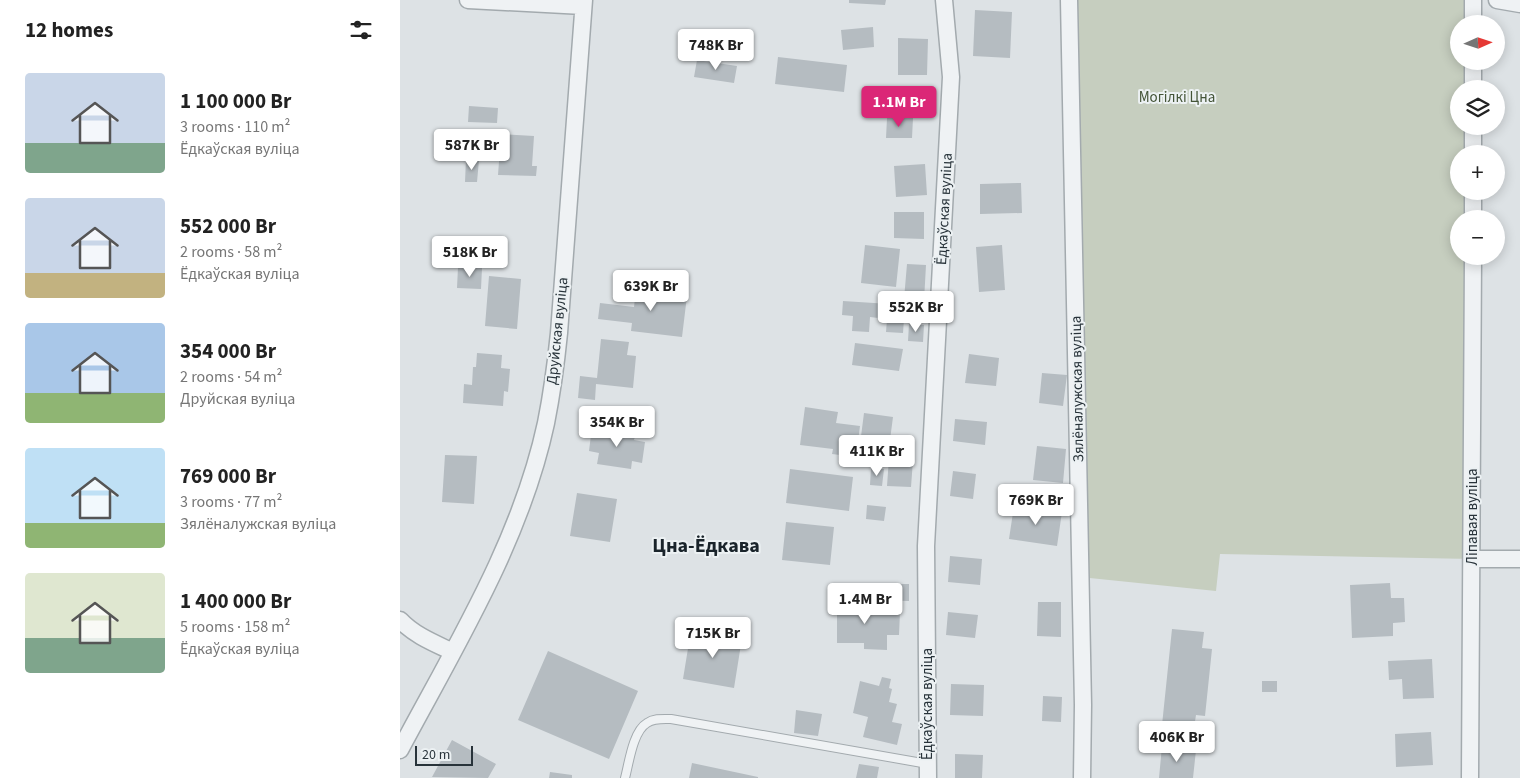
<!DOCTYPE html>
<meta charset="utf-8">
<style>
:root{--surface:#fff;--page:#f2f2f2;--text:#222;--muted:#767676;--accent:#db2777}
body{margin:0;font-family:"Source Sans 3",sans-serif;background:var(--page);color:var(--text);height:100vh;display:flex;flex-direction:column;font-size:19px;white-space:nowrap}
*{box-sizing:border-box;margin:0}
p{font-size:16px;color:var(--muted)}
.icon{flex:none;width:28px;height:28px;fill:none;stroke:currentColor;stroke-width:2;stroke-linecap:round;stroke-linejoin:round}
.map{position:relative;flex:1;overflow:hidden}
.side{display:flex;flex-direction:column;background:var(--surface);width:400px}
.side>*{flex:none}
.needle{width:32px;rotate:87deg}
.buttons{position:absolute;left:1050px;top:15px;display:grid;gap:10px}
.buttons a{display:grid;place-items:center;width:55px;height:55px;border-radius:50%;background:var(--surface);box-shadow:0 2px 12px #0003;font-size:25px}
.scale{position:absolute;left:15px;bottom:12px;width:58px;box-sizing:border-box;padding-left:5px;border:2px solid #28333a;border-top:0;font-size:14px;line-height:18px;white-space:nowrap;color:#28333a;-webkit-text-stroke:4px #ecf1f3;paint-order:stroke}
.price{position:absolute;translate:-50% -42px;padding:0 11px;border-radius:5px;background:#fff;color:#222;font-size:16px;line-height:32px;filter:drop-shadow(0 1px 2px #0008)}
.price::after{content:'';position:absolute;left:50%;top:30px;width:15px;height:11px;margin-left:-8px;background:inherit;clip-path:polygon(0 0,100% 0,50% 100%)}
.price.on{background:var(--accent);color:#fff}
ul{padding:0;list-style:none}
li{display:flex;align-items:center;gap:15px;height:125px;padding:0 25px}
li span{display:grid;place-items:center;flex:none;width:140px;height:100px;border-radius:5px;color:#555}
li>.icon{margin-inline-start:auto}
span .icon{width:60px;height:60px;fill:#fffc;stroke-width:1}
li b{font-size:21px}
h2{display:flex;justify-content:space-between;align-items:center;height:60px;padding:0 25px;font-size:21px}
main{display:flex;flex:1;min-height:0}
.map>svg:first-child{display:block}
</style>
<main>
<section class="side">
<h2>12 homes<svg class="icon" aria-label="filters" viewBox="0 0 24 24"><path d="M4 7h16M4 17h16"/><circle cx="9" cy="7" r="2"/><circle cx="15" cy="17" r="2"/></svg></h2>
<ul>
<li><span style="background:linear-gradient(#c9d6e8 70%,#7fa58c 0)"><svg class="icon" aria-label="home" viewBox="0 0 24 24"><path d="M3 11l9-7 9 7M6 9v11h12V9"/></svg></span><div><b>1 100 000 Br</b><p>3 rooms · 110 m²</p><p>Ёдкаўская вуліца</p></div></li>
<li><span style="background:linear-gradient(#c9d6e8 75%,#c2b280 0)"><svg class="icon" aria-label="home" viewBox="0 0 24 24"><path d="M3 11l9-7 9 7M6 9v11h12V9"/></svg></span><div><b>552 000 Br</b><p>2 rooms · 58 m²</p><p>Ёдкаўская вуліца</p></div></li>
<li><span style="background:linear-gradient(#a9c7e8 70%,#8fb573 0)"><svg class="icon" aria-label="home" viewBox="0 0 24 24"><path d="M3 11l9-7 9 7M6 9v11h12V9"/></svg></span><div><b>354 000 Br</b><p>2 rooms · 54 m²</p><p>Друйская вуліца</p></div></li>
<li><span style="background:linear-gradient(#bfe0f5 75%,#8fb573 0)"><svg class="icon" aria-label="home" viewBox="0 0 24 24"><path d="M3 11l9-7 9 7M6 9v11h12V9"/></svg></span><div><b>769 000 Br</b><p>3 rooms · 77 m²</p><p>Зялёналужская вуліца</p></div></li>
<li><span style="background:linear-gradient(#dfe7d0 65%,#7fa58c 0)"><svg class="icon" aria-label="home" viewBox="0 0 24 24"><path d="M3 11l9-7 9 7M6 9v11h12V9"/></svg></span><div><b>1 400 000 Br</b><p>5 rooms · 158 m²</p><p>Ёдкаўская вуліца</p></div></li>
</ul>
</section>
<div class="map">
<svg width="1120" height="778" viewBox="0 0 1120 778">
<rect width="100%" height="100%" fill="#dde2e5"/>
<path fill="#c6cebf" d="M669,0H1073V24H1059V61H1073V89H1059V126H1073V154H1059V191H1073V219H1059V256H1073L1072,559L820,554L816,591L680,577Z"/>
<path fill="#b5bcc1" d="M449,0H486L485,5L449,3Z
M575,10L612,12L610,58L573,56Z
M473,27L474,47L443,50L441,30Z
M498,38L528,39L527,75H498Z
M378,57L447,65L444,92L375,84Z
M297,60L337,66L334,83L294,77Z
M69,106L98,108L97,123L68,122Z
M487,118H513L512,138H486Z
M101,134L134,136L132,166H137L136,176L98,175Z
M66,159L79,160L77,182H65Z
M525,164L527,195L496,197L494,166Z
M621,183L622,213L580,214V184Z
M494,212H524V239L494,238Z
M465,245L500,249L496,287L461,283Z
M602,245L605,290L579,292L576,247Z
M507,264L526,265L524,301L504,299Z
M58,267L82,268L81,289L57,288Z
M89,276L121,279L117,329L85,326Z
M249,283L270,285L269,294L287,296L282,337L231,331L232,323L198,319L200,303L234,307L236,289L248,290Z
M443,301L505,305L503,333L486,332L487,319L470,317L469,332L452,331L453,316L442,315Z
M509,324L524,325L523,342L508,341Z
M201,339L229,342L227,355L236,356L233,388L196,384L195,400L178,398L180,376L197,378Z
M455,343L503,349L499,371L452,365Z
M77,353L102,355L101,368L110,369L108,392L104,391L103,406L63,403L64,384L72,385L73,367H76Z
M569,354L599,358L596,386L565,383Z
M642,373L667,375L663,406L639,403Z
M405,407L438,412L436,423L460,426L456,457L432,454L433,449L400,445Z
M464,413L493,417L488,455L459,452Z
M555,419L587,422L585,445L553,441Z
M202,427L236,433L234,440L245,442L242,463L232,461L231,469L197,464L199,453L189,451L191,435L200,436Z
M637,446L666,449L663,483L633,480Z
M45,455L77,456L74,504L42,502Z
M489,458L513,460L511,487L487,486Z
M471,468L484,469L482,486L470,485Z
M390,469L453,477L449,511L386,503Z
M553,471L576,474L573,499L550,496Z
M177,493L217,499L210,542L170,536Z
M467,505L486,507L484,521L466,519Z
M614,506L662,512L657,546L609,539Z
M386,522L434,527L430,565L382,560Z
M550,556L582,559L580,585L548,582Z
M990,583L991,598H1004L1005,622L993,623V636L952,638L950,585Z
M476,584H509V601L475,600Z
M437,599L467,600V611L500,612L499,635H487V650L464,649V643H437Z
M638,602H661V637L637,636Z
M548,612L578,615L575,638L546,635Z
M772,629L804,632L802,648L812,649L805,716L796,715L794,728L762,725Z
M291,630L342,638L334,688L283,679Z
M148,651L238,691L209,759L118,720Z
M1032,659L1034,698L1003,699L1002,679L989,680L988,661Z
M482,677L491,679L489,688L492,689L489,702L497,704L492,722L502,724L497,745L463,737L468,717L453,713L460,681L479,686Z
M862,681H877V692H862Z
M551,684L584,685L583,716L550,715Z
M643,696L662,697L661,722L642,721Z
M396,710L422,714L418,736L394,733Z
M1031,732L1033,765L996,767L995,734Z
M52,740L96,764L88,778L32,777Z
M762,746L796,750L793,778H759Z
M555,754L583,755L582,778H555Z
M292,763L358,777V778H289Z
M459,764L479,767L477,778H456Z
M150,772L172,775V778H149Z"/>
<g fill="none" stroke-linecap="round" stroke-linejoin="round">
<defs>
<path id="service" d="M225,778C229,763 233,731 247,723C254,718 263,719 271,719L528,764"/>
<path id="minor" d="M68,0L183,6
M669,0L683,705L682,778
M1073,0V24
M1097,0L1120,4
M1073,61V89
M1073,126V154
M1073,191V219
M1072,559H1120
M0,620C14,635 34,643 53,652
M0,750C56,645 121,540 146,423C152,393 156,363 159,333L184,0
M528,778L526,546L551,77L544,0
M1070,778L1073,256"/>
</defs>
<use href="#service" stroke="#a3aaae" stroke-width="10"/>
<use href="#minor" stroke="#a3aaae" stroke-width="19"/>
<use href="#service" stroke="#eff2f4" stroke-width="8"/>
<use href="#minor" stroke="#eff2f4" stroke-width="16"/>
</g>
<g text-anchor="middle" stroke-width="4" stroke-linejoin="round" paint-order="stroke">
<g font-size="15" fill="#435437" stroke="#ecf1f3">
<text x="777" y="102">Могілкі Цна</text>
</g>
<g font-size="15" fill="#28333a" stroke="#ecf1f3">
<text transform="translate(544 209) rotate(-87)" y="5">Ёдкаўская вуліца</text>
<text transform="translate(157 331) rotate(-84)" y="5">Друйская вуліца</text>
<text transform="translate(677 389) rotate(-91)" y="5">Зялёналужская вуліца</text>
<text transform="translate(1072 517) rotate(-90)" y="5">Ліпавая вуліца</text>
<text transform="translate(527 704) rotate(-90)" y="5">Ёдкаўская вуліца</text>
</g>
<g font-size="20" font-weight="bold" fill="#1a242b" stroke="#ecf1f3">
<text x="306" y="552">Цна-Ёдкава</text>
</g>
</g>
</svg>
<div class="buttons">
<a><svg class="needle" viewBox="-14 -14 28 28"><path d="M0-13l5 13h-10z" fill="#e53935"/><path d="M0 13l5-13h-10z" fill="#767676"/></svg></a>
<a><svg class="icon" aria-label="layers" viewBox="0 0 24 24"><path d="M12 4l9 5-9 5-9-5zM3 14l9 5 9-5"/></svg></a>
<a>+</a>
<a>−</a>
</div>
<div class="scale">20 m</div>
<b class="price" style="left:316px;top:71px">748K Br</b>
<b class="price on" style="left:499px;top:128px">1.1M Br</b>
<b class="price" style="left:72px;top:171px">587K Br</b>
<b class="price" style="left:70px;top:278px">518K Br</b>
<b class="price" style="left:251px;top:312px">639K Br</b>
<b class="price" style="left:516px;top:333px">552K Br</b>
<b class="price" style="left:217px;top:448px">354K Br</b>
<b class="price" style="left:477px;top:477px">411K Br</b>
<b class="price" style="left:636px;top:526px">769K Br</b>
<b class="price" style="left:465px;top:625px">1.4M Br</b>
<b class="price" style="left:313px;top:659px">715K Br</b>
<b class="price" style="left:777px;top:763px">406K Br</b>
</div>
</main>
